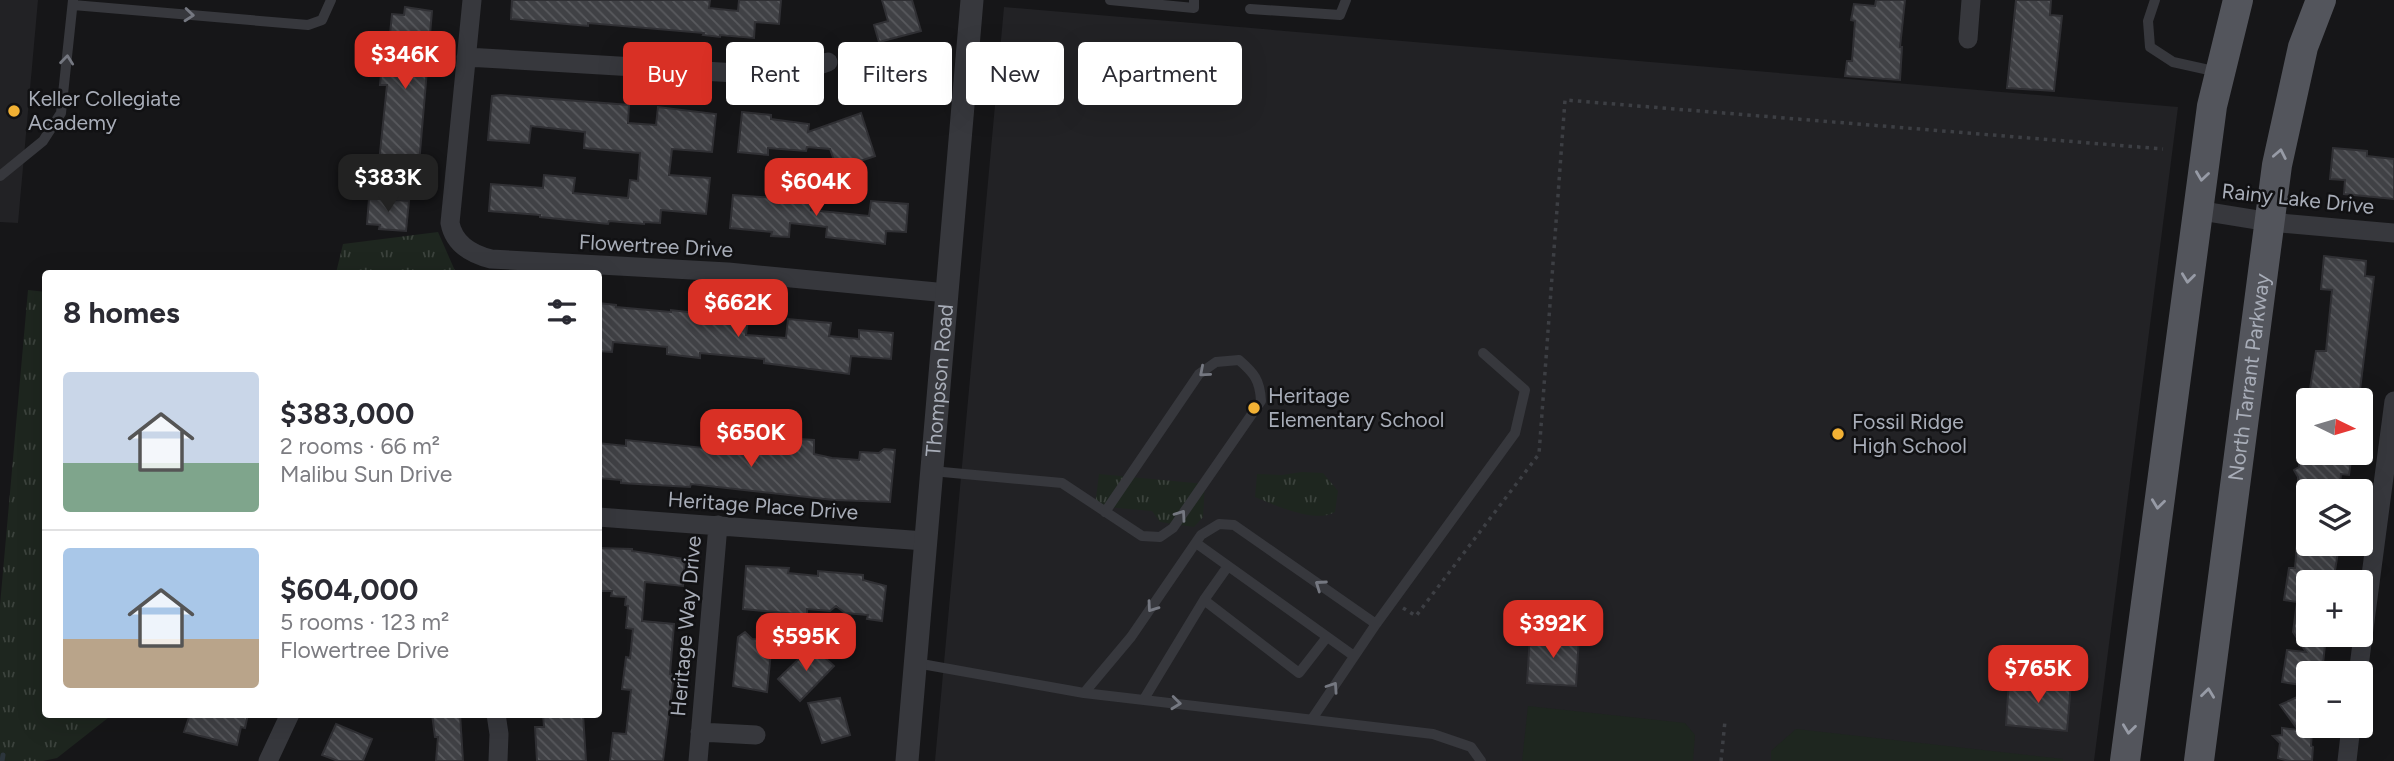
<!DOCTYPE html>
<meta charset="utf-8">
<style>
:root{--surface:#fff;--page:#f7f7f7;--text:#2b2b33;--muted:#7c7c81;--line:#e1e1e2;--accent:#d93025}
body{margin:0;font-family:Figtree,sans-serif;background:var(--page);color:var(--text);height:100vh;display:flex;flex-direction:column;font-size:26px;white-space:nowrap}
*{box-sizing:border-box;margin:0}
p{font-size:23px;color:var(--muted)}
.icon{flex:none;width:38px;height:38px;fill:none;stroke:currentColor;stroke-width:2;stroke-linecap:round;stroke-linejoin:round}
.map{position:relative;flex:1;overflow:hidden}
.side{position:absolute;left:42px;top:270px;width:560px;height:448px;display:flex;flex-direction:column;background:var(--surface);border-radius:7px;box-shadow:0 7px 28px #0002}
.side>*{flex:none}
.hud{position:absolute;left:623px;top:42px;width:665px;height:63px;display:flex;gap:14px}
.needle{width:46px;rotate:95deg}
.buttons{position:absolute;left:2296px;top:388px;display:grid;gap:14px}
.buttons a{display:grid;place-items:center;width:77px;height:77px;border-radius:7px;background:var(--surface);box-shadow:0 7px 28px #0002;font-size:35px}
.price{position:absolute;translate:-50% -60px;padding:0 16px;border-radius:14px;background:var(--accent);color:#fff;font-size:23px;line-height:46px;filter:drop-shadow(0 2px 4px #0008)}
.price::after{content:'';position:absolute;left:50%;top:42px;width:21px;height:16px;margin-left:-10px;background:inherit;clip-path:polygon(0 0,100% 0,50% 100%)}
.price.on{background:#222;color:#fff}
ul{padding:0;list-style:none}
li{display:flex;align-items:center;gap:21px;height:175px;padding:0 21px}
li+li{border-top:2px solid var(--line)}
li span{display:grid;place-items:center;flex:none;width:196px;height:140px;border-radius:7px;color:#555}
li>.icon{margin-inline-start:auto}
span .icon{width:84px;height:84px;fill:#fffc;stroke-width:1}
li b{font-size:30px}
h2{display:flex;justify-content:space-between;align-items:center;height:84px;padding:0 21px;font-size:30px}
.chip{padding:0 24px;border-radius:7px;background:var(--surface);box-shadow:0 7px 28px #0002;font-size:24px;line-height:63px}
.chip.on{background:var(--accent);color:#fff}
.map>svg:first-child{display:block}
</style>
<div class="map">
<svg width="2394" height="761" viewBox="0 0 2394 761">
<defs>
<pattern id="grass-tufts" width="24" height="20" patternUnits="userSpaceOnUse" patternTransform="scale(1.75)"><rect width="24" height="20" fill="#1e261f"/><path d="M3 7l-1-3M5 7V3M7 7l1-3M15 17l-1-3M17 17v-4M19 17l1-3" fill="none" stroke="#3c433d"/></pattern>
<pattern id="building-back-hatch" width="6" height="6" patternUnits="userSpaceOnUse" patternTransform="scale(1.75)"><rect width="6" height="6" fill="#404145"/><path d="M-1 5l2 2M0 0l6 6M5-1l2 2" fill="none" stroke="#595a5e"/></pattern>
</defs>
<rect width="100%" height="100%" fill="#161618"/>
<path fill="#222225" d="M0,0H38L18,223L0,222Z
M1004,7L2178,107L2094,761H935Z"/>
<path fill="url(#grass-tufts)" d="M438,232L456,273H336L343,244Z
M28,290L46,292V714H113L57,758L43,761H0V605Z
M1302,472L1323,473L1338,491L1335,512C1315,524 1275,505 1255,497L1257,474L1282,475Z
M1099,474L1205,484L1203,517L1194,527L1160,522L1152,511L1095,506Z"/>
<path fill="#1e261f" d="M1528,706L1685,723L1695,735L1693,761H1522Z
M1796,729L2063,759V761H1771V751Z"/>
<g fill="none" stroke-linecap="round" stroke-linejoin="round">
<path stroke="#2c353c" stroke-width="5" d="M2,761L3,755"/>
</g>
<path fill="url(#building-back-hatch)" stroke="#303034" stroke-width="2" d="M512,0H710L709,8L738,11L739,0H781L779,24L755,22L754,38L720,35V37L703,35L704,33L588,23V26L511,19Z
M882,0H912L921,31L879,42L874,25L888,21Z
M1876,0H1905L1900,47H1902L1900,80L1845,76L1847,61H1852L1855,21L1851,20L1854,4L1875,6Z
M2016,0H2051L2050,15L2062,16L2054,91L2007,88Z
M405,7L432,11L418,176L378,172L387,85H380L384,43L389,44L392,14L404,15Z
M883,62L921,65L918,99L880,96Z
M501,95L629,105L628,123L656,125L658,107L716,114L712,152L672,149L669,175L710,178L706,214L661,210L660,223L644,222V224L609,221L608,224L540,217V215L489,211L491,184L543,188L544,175L575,178L573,193L628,198L630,180L638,181L640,153L584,148L585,132L531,126L529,143L488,140L492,96Z
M742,112L771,115V119L809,124L808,132L861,113L875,156L837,169L830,149L807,147L806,151L768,148V155L738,152Z
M2333,148L2367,151V156L2394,159V199L2344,194L2345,180L2330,179Z
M793,192L813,193L811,210L869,216L871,201L908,204L906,232L886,231L885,244L826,237L827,227L790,223L789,237L771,236L772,232L730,228L733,195L774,198L775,193L793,195Z
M369,198L409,201L406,231L379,229L380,225L367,224Z
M2324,256L2366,261L2365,276L2374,277L2359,398L2351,397V401H2314L2299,394L2310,389L2316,351H2326L2332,290L2321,289Z
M598,303L616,305V307L671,312V310L748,319L746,335L786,338L788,319L831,323L829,336L859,339V330L893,333L891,359L851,356L849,374L764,363V359L700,353V358L667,354V347L613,342L612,352L598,351Z
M711,432L731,434L730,442L755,448L759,453L766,450L782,451L783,438L814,440V454L832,458L859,460L860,452L879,453L884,449L895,450L890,502L834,500L691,484L690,487L621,483V480L598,478V443L626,446V440L704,448V440L710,441Z
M2300,451L2352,453L2349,475L2341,474L2340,485L2334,484V489L2298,484V477L2294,470L2299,467Z
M2297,544H2337L2336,552H2338L2333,583H2308V635H2326L2322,674H2308V686L2282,682L2287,650L2306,652L2293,632L2297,602L2284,600L2289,568H2295Z
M598,548L632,549V551L685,559L683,586L645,582L642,621L674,624L670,674L674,675L663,761H610L613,733L626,734L631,690L622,689L626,657L630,658L633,629L626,628L628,606L625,605L626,597L611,596L612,591H598Z
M746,566L789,568L788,573L818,576V571L863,575V580L886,586L882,621L867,619L868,615L845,613L836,606L830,611L807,609V615L743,609Z
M745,632L752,639L772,641L767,692L733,686L738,637Z
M1530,635L1579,638L1576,686L1527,683Z
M812,646L834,666L800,701L778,679Z
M2009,679L2071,684L2067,731L2006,725Z
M2308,692V732H2312L2311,746L2313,747L2312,761H2289L2278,758L2280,743L2273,736L2282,735V728L2298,730L2280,705Z
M840,698L850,735L822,743L808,703Z
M190,714H248L245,728L241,727L237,745L184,732Z
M432,714H460L463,761H436L438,737H435Z
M543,714H583L586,761H537L535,727H544Z
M336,724L372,739L363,761H338L322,755Z"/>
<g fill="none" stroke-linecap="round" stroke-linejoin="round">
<path stroke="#3d3f44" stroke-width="3.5" stroke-dasharray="3.5 5" stroke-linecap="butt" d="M1403,608L1416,616L1539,454L1565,100L2163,149
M1721,761L1725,721"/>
<path stroke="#37383d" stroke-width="10" d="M1110,0L1194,8V0
M2155,0L2148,21L2150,47L2173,62L2218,72
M73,5L308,25L322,20L331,0
M1250,9L1340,15L1346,0
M0,176L43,141L61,113L73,0
M932,471L1062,483L1142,536L1160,537L1173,528L1261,401C1260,380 1254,373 1239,360L1216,362L1199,374L1105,512
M1196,543L1354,656
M1204,600L1299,673L1327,637
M916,663L1084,693L1433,734L1471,747L1481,761
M1084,693L1131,637L1201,535L1219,524L1234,525L1376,624
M1144,699L1204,600L1228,566
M1312,719L1376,624L1515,433L1525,390L1483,353"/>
<path stroke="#37383d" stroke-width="19" d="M472,0L450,223C454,244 471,254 491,259L728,272L947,293
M1968,39L1971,0
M466,57L787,76L828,62
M2196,210L2270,222L2394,233
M598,517L925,541
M2358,674L2394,401
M496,714L499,734L498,761
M700,732L756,735
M268,761L290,714
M698,761L718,525
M2347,761L2351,726"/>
<path stroke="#37383d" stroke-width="23" id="s1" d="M907,761L972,0"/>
<g stroke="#53555c" stroke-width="30">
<path d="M2125,761L2212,106L2238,0"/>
<path id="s2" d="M2199,761L2277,165L2303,47L2321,0"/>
</g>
</g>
<defs><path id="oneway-chevron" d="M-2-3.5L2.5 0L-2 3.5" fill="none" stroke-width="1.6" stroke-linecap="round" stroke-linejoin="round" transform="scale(1.75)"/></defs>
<g stroke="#757881">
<use href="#oneway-chevron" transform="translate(189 15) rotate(5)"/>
<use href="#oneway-chevron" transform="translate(67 60) rotate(-84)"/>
<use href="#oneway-chevron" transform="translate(1204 372) rotate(139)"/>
<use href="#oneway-chevron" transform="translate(1181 515) rotate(-55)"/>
<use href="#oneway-chevron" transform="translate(1320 585) rotate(-145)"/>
<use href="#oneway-chevron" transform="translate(1152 607) rotate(125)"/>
<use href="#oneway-chevron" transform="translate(1333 687) rotate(-56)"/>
<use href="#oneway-chevron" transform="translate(1176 703) rotate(6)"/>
</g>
<g stroke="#979ba6">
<use href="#oneway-chevron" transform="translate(2280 154) rotate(-79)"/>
<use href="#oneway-chevron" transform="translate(2202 176) rotate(98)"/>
<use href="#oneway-chevron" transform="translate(2188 278) rotate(97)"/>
<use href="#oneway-chevron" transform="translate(2158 504) rotate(97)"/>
<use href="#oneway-chevron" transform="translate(2208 693) rotate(-83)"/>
<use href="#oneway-chevron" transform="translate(2129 729) rotate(97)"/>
</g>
<g fill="#f2b134" stroke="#111113" stroke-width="2.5">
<circle cx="14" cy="111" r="7"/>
<circle cx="1254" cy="408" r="7"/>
<circle cx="1838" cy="434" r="7"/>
</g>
<g text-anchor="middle" stroke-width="5" stroke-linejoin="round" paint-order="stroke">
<g font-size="21" fill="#a8adb8" stroke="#111113" text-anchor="start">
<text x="28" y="106">Keller Collegiate<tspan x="28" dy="24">Academy</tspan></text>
<text x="1268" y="403">Heritage<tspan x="1268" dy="24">Elementary School</tspan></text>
<text x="1852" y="429">Fossil Ridge<tspan x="1852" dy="24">High School</tspan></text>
</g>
<g font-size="21" fill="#a8adb8" stroke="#111113">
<text transform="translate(2298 199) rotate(6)" y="7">Rainy Lake Drive</text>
<text transform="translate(656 246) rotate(3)" y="7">Flowertree Drive</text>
<text dy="7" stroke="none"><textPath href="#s2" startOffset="387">North Tarrant Parkway</textPath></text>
<text dy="7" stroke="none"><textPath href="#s1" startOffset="382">Thompson Road</textPath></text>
<text transform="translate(763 506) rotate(4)" y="7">Heritage Place Drive</text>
<text transform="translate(686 626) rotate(-85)" y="7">Heritage Way Drive</text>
</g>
</g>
</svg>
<div class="buttons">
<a><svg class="needle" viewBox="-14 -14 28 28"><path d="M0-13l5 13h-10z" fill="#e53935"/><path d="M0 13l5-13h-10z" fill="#7c7c81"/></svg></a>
<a><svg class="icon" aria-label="layers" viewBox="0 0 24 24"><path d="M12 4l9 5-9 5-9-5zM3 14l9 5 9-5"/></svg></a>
<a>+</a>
<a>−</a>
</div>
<b class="price" style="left:405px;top:91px">$346K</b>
<b class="price on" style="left:388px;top:214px">$383K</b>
<b class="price" style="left:816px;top:218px">$604K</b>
<b class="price" style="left:738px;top:339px">$662K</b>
<b class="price" style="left:751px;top:469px">$650K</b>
<b class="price" style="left:1553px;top:660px">$392K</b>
<b class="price" style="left:806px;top:673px">$595K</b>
<b class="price" style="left:2038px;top:705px">$765K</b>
<div class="hud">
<a class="chip on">Buy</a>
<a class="chip">Rent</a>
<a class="chip">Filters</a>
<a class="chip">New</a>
<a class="chip">Apartment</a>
</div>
<section class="side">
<h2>8 homes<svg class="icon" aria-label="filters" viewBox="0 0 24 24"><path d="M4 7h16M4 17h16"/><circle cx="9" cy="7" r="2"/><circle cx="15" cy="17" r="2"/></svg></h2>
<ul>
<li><span style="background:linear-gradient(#c9d6e8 65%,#7fa58c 0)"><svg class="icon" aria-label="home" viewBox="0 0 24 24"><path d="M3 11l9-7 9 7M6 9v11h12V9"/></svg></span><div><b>$383,000</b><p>2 rooms · 66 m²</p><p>Malibu Sun Drive</p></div></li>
<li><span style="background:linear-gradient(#a9c7e8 65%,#b9a48a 0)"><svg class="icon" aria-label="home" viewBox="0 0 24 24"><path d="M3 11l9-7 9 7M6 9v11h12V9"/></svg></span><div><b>$604,000</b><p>5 rooms · 123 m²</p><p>Flowertree Drive</p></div></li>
</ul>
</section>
</div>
